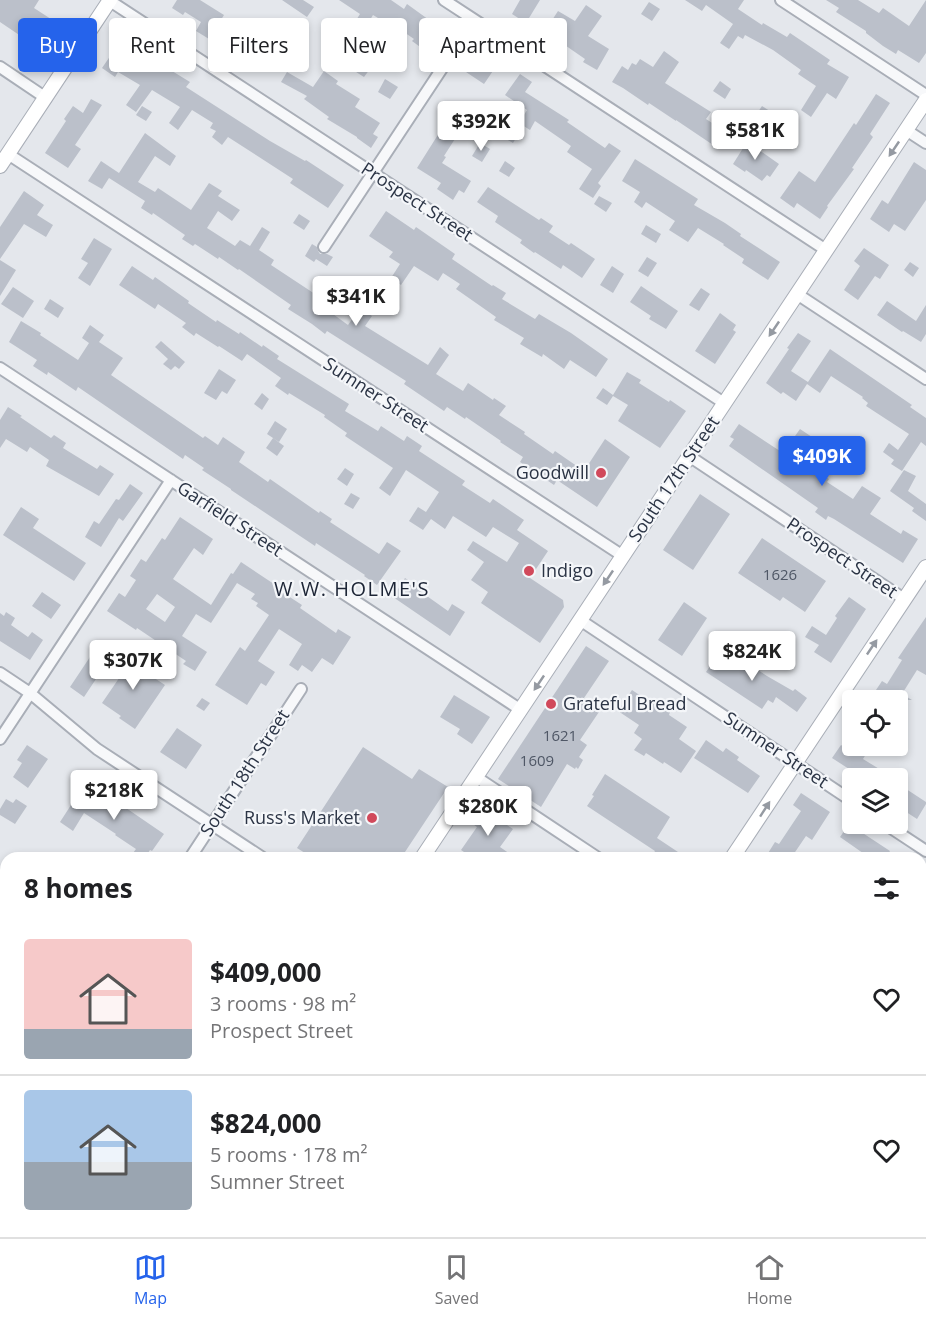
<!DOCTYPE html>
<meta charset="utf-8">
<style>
:root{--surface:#fff;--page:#f2f2f2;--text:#202124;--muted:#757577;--line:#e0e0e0;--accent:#2563eb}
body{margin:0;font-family:"Open Sans",sans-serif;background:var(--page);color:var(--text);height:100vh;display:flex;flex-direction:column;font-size:22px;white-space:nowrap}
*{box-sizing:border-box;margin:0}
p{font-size:20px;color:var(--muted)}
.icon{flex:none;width:33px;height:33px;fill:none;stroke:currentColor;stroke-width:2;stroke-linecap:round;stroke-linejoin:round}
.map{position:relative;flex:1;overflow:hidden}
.side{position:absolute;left:0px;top:852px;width:927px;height:386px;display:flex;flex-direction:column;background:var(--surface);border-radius:18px 18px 0 0;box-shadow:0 3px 9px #0003}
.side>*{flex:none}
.top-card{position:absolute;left:18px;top:18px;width:600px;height:54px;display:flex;gap:12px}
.buttons{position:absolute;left:842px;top:690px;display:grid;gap:12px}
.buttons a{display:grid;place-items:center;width:66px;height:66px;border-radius:6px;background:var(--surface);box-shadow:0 3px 9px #0003;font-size:30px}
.price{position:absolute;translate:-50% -51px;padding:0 14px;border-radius:6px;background:#fff;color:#222;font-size:20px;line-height:39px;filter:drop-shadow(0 2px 3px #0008)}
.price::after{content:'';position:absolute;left:50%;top:36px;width:18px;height:14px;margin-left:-9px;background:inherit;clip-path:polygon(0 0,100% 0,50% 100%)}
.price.current{background:var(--accent);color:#fff}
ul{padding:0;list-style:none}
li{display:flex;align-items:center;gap:18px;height:150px;padding:0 24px}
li+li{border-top:2px solid var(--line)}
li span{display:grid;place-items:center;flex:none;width:168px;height:120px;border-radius:6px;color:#555}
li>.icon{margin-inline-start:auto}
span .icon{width:72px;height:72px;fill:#fffc;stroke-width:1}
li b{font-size:26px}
h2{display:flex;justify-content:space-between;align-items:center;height:72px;padding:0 24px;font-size:26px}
.chip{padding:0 21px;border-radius:6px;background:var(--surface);box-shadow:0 3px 9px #0003;font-size:21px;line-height:54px}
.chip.current{background:var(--accent);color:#fff}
.tab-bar{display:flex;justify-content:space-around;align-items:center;height:84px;border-top:2px solid var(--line);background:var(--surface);font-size:16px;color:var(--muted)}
.tab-bar a{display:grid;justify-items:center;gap:3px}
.tab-bar .current{color:var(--accent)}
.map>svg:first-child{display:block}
</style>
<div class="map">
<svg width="926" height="1237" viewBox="0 0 926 1237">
<rect width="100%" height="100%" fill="#e4e7ec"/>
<path fill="#c9d6c5" d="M342,1232H366L374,1237H339Z
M371,1232H398L406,1237H379Z"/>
<path fill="#bbc0ca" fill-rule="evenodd" d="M0,0H39L34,8L54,21L37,47L0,22Z
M177,0H200L224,15L209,39L196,31L201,22L185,12L183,15L172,8Z
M282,0H303L314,7L307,17Z
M339,0H391L404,9L407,4L443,30L427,52L412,41L414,39L385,19L383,21L373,15L356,43L346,36L360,14Z
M520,0H540L526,23L512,14Z
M685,0H744L738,9L762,25L763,23L787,37L790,33L830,60L827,64L849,77L836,99L827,93L811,117L801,110L816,86L798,74L801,70L773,50L745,35L743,39L738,36L729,49L720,43L733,24L706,5L702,11Z
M826,0H858L879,13L883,8L909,26L926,0V53L919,63L898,50L896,54L883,46L866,33V31L836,12L839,8Z
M649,2L660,9L652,21L641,14Z
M586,5L602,16L588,36L609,49L597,70L583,62L585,59L559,41L558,43L543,34L558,11L575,21Z
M243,34L277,56L268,70L247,57L244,62L230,53Z
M115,49L140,65L146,55L190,82L186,87L270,141L305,161L306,160L344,185L328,208L290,183L293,179L228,137L222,145L212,137L216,131L210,128L213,123L192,110L178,130L169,123L180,107L152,90L136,112L126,105L140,85L118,72L115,77L102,68Z
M664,51L679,62L665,83L711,112L706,119L729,134L719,149L676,120V121L649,103L648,105L623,88L612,82L622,66L628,70L632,63L636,65L640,59L653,67Z
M479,53L497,65L484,84L466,72Z
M350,56L370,69L364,77L345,65Z
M324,71L338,81L336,84L360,99L355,107L380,123L373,134L378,137L371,148L357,138V137L327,119L329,117L304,99L307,96L281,82L287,72L313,87Z
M520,74L532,82L525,92L569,120L567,122L605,148L609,143L621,151L598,183L601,186L593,198L579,189L592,169L567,152L571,146L535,121L530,130L519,123L527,110L505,95Z
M385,79L398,87L390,99L378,92Z
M720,81L731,89L725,99L713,91Z
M876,94L890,103L870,134L873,137L852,168L854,169L827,206L828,207L820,219L797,203L794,208L780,198L799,171L815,182L854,123L856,125Z
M91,99L102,105L75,145L81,149L68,168L45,153L66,121L64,119L73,106L83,113Z
M453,102L463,107L457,117L448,111Z
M142,106L152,112L146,121L136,115Z
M762,106L776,115L768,127L754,118Z
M446,122L460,131L444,156L446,157L442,163L471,181L464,193L459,190L453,200L437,189L441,183L417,168Z
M508,126L519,133L513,143L501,136Z
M145,133L176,156L170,166L155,156L138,182L155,192L158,188L191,210L209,183L222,191L218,196L240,210L232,221L218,211L207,228L235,246L240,240L250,246L262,227L270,232L259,250L274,260L271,265L318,296L315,301L348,325L360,308L372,316L365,326L428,365L440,347L449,355L436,374L463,391L468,383L493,400L494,398L506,406L499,415L525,432L524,434L553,454L555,451L584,471L605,439L630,457L597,507L557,480L554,485L520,462L523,457L500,442L501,441L466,417L465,419L447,407L444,411L404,384L406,381L327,331L325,334L312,324L288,309L291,305L239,269L238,270L219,257L218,259L195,244L193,246L182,239L185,235L153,213L152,215L141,208L145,201L109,178L102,189L88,181L101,161L119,173Z
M750,137L762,145L759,150L779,164L770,177L767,175L762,181L746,170L745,172L733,164Z
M480,143L490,149L482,162L472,156Z
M635,159L698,199L694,205L725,223L741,234L740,236L780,262L768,280L742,263L744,259L723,245L724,244L698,228L688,242L669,230L675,221L646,202L642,208L634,202L640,192L622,181Z
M505,161L515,168L509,177L499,171Z
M914,162L926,170V200L905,231L894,224L889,232L870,219L882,200L888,204Z
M488,187L539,220L541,218L553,226L549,232L569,245L571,243L595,259L582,278L563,265L561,269L535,252L534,253L520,243L522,240L495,222L498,216L477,202Z
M24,191L44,205L37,215L53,225L46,237L24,224L0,259V227Z
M599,196L612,203L606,212L594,204Z
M386,211L414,230L416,227L455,254L452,259L492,286L493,285L506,293L502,299L535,319L539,314L571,333L608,359L596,377L570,360L564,369L543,354L542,357L520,344L524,338L494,320L496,317L456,289L460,284L443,273L438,281L414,266L401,285L391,278L400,264L389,257L393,252L369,236Z
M299,214L310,221L304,230L293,223Z
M646,225L661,234L656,243L641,234Z
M94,238L112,249L90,286L78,278L88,263L81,259Z
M312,244L317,247L318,251L320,254H327L333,257L327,266L316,259L314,262L305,256Z
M864,248L889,265L880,279L875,276L858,300L844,290L860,266L854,261Z
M647,257L657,263L648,277L638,271Z
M0,260L16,270L0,296Z
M910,262L919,268L913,277L904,270Z
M132,266L153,280L155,277L189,301L188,303L216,322L217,320L239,334L240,332L262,347L263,345L279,356L277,359L349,404L345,411L378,431L381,426L404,441L407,436L422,446L419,451L465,481L462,485L490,503L493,499L524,520L517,530L548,551L530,578L563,600L564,607L540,643L481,603L488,592L471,580L484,562L467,550L473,541L507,562L519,543L493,527L486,537L453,516L445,529L431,519L423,530L409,521L418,507L426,512L439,492L406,470L390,496L379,488L393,468L345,436L347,433L324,417L325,415L289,393L288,395L275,386L281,378L247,354L242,361L219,346L218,347L196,333L194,336L182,327L186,323L158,304L155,309L119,285Z
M612,266L624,274L613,293L600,285Z
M641,286L678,311L666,329L649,319L651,316L630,302Z
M13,287L34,301L23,318L1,304Z
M701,288L710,294L699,311L689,305Z
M50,299L64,308L58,318L44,309Z
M887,301L916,321L926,305V334L921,342L903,331L902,332L877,315Z
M720,313L736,325L733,330L736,332L715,364L695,351Z
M21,321L41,333L40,335L78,360L89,343L82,338L90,325L104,335L99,342L123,358L111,375L203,438L205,436L218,445L223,437L245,452L239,462L268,482L270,479L319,513L320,511L332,519L330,522L379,554L387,542L401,551L377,585L364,576L365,575L316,543L315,546L231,490V489L202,470L204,468L185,455L183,459L78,387L76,391L48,372L47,375L33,366L37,360L9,342Z
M798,333L811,341L791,371L808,382L830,349L912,405L910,407L926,418V446L921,442L902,471L891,464L894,460L883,452L889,443L898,450L909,434L866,406L868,403L862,398L863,397L831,376L820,393L807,384L796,401L783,392L781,394L766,383L789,349L787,348Z
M161,341L185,362L179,369L175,366L171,370L163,364L168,359L155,347Z
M219,369L236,380L227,394L222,391L216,400L204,393Z
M627,372L641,380L639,383L669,402L670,400L686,411L660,448L618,421L628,405L613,396L607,405L596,398L603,388L613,395Z
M262,393L269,399L262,410L254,404Z
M8,407L22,416L20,417L51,438L54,435L66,443L63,448L97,469L100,465L114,474L99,496L46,466L49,460L30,447L27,452L6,439L0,448V420Z
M275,421L287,429L279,442L267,434Z
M739,424L783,453L800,429L839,455L826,477L829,479L827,482L853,499L862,486L881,498L870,514L901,534L903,530L918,539L903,563L834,519L828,516L826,520L815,512L818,508L729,446L734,439L730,437Z
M273,438L284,446L277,456L266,448Z
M345,468L354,474L347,486L337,479Z
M904,470L916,476L908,491L926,504V521L912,511L914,508L890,491Z
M130,484L143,493L123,521L119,518L101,547L85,537L94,521L99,524L116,499L119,500Z
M351,493L360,498L353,509L344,504Z
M700,494L730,514L693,570L663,550Z
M21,507L39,519L33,528L86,563L74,581L3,535Z
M180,517L213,539L203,555L194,548L173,579L211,605L231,573L233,574L241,562L280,588L279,590L302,605L300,608L336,633L338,629L351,637L333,665L322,658L312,672L302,665L298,671L289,665L302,644L279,629L258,661L275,672L266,686L261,683L247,705L215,685L240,647L245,651L269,615L256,606L258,603L251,599L255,594L237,583L211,623L196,614L182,636L207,652L195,671L183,664L186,661L137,628L136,630L107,611L119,593L125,597L136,580L130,576L141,559L146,562L162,538L165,540ZM157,594L175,607L165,622L146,609Z
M762,538L826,581L805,612L783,597L780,601L738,573Z
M405,578L419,587L417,589L448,611L452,604L465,612L450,636L393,597Z
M42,592L61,605L51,619L32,606Z
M849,597L866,609L831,663L814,652L819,645L805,637L812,626L826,635L837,618L835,616Z
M684,602L707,618L682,656L658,640Z
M6,612L15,618L11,625L28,637L32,632L43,640L30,660L0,641V613L4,616Z
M926,617V675L917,670L902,694L912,700H885L874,693L882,681L887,684L902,660L898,658Z
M98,645L112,655L84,697L70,687Z
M586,646L609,661L584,698L601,709L580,740L587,745L579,757L583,760L578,769L576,767L575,769L567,764L541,807L498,779Z
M131,647L143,655L136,666L165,685L135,729L119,718L121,716L102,703L126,668L120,664Z
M723,647L767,676L793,691L795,689L807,698L797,712L776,697L773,703L768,700L762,709L706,672Z
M632,690L653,704L654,702L670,712L669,715L687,727L679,739L696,751L681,773L664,762L663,764L646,753L644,756L634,750L642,739L634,733L639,725L618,711Z
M454,695L490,717L472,744L457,734L460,729L440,717Z
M202,698L210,703L204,711L196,706Z
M177,728L202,745L186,769L160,752Z
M706,740L723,752L726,748L739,757L737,760L760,776L748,793L694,758Z
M27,745L48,759L28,788L13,777L22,763L17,760Z
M841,745L844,747L845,746H871L863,759L894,778H863L832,758Z
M363,747L412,779L419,769L448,787L401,858H313L297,848Z
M605,774L670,817L657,838L687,858H651L655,851L587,806L594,796L592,795Z
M897,783L926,802V804L917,819L897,806Z
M84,785L108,801L110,797L164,834L152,851L150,850L145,858H141L133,853L136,849L115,835L116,834L84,813L73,831L60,822Z
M801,793L830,812L812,840L806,836L791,858H765L775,842L779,844L801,811L793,805Z
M6,799L13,803L16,799L27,806L15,824L0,815V809Z
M480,807L513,829L500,847L516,858H473L461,850L477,827L470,822Z
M849,824L890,851L886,858H870L840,837Z"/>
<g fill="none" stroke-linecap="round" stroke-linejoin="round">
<defs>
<path id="street" d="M444,0L826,250
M781,0L926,95
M110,1L724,403
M0,67L46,98
M906,130L926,143
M8,154L623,556
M324,247L474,20
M797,294L926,379
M0,368L521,710
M689,456L904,599
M580,620L852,801
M0,673L30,693L97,749L263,858
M0,739L171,480
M476,777L598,858
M885,824L926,851
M190,858L301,689
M921,942L926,934
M921,1082L926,1085
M0,1148L6,1139
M0,1231L10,1237
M812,1232L821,1237
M748,1237L752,1232"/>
<path id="secondary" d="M0,166L110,0
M422,858L926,100
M732,858L926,567
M0,951L6,955
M414,1232L422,1237
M208,1237L211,1232
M469,1237L472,1232"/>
</defs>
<use href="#street" stroke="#a9aeb7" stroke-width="14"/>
<use href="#secondary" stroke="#a9aeb7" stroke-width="16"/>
<use href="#street" stroke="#f7f8fa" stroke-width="10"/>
<use href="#secondary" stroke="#fff" stroke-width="14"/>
</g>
<defs><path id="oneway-solid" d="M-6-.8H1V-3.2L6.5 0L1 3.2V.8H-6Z" transform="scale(1.5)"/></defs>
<g fill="#959aa2">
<use href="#oneway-solid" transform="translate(894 149) rotate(124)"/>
<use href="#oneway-solid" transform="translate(774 329) rotate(124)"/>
<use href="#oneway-solid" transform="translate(608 578) rotate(124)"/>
<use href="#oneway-solid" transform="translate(872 647) rotate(-56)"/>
<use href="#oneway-solid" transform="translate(539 683) rotate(124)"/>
<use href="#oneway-solid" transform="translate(765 809) rotate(-57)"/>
</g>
<g fill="#d1495b" stroke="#f4f6f9" stroke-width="2">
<circle cx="601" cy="473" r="6"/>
<circle cx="529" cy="571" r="6"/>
<circle cx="551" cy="704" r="6"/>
<circle cx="372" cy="818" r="6"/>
</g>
<g text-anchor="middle" stroke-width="4.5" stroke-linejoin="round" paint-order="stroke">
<g font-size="15" fill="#4f5766">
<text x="780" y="580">1626</text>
<text x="560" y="741">1621</text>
<text x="537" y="766">1609</text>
</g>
<g font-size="18" fill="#2b3445" stroke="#f4f6f9">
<text transform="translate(417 202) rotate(33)" y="6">Prospect Street</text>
<text transform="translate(376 395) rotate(33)" y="6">Sumner Street</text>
<text transform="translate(674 479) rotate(-56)" y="6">South 17th Street</text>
<text transform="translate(230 519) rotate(33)" y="6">Garfield Street</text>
<text transform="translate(842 558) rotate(34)" y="6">Prospect Street</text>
<text transform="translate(776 750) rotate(34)" y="6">Sumner Street</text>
<text transform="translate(245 773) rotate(-57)" y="6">South 18th Street</text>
</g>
<g font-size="18" fill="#2b3445" stroke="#f4f6f9" text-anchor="end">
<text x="589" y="479">Goodwill</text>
<text x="541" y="577" text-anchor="start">Indigo</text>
<text x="563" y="710" text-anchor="start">Grateful Bread</text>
<text x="360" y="824">Russ's Market</text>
</g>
<g font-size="20" letter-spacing="1.5" fill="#1d2536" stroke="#f4f6f9">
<text x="352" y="596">W.W. HOLME'S</text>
</g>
</g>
</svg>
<div class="buttons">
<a><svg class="icon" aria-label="locate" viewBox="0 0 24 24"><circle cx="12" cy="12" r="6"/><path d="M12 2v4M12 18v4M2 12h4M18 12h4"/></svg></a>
<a><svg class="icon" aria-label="layers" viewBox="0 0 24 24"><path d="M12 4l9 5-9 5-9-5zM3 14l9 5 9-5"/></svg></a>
</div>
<b class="price" style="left:481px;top:152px">$392K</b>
<b class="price" style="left:755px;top:161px">$581K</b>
<b class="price" style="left:356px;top:327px">$341K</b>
<b class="price current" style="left:822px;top:487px">$409K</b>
<b class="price" style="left:752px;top:682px">$824K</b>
<b class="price" style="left:133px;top:691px">$307K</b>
<b class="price" style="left:114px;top:821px">$218K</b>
<b class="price" style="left:488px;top:837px">$280K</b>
<div class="top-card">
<a class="chip current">Buy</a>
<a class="chip">Rent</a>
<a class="chip">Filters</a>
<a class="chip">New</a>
<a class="chip">Apartment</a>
</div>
<section class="side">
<h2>8 homes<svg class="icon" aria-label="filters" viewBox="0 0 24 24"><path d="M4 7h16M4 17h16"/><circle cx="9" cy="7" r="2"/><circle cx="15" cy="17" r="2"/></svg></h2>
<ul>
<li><span style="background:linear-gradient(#f6c9c9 75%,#9aa5b1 0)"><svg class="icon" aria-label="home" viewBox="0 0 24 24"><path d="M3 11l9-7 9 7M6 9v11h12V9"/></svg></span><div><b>$409,000</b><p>3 rooms · 98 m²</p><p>Prospect Street</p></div><svg class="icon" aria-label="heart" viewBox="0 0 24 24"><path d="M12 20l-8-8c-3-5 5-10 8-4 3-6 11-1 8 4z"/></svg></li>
<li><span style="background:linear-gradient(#a9c7e8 60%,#9aa5b1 0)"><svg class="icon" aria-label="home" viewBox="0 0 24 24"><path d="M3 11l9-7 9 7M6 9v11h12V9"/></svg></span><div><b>$824,000</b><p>5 rooms · 178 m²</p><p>Sumner Street</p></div><svg class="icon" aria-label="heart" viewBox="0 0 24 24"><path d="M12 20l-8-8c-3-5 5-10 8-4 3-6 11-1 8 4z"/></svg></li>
</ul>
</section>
</div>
<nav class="tab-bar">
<a class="current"><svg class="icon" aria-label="map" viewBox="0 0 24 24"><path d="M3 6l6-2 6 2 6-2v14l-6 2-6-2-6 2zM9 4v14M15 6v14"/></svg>Map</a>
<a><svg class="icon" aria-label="saved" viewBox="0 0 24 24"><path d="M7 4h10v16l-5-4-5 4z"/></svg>Saved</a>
<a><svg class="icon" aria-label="home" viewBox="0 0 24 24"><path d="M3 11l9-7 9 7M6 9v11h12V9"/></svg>Home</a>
</nav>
